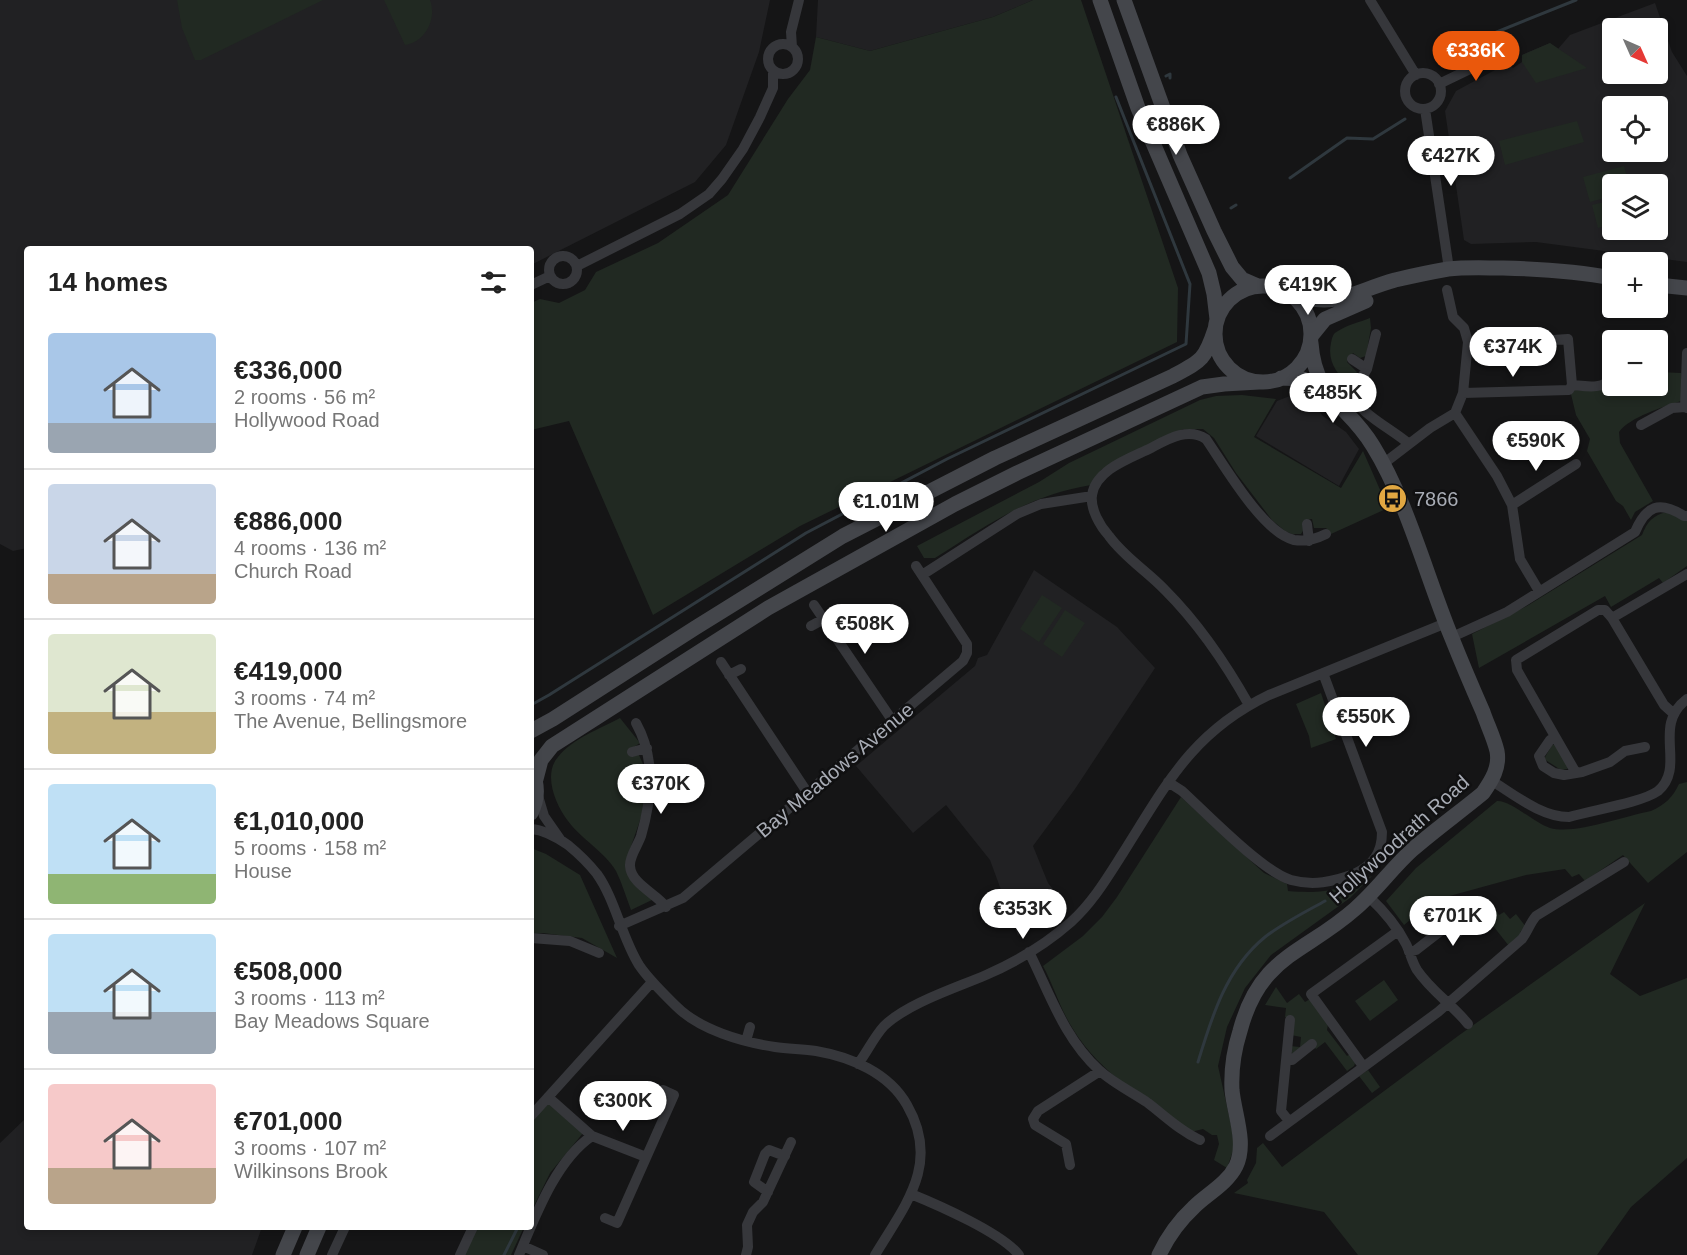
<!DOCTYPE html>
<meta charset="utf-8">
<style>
:root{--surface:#fff;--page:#f6f6f6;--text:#222;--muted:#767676;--line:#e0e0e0;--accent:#ea580c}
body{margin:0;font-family:Helvetica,sans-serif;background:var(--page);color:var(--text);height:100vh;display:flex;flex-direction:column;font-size:22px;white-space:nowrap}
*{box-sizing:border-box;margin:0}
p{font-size:20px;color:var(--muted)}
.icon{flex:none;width:33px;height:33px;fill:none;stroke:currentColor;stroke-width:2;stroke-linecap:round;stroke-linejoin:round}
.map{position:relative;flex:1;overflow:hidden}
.drawer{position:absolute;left:24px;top:246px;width:510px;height:984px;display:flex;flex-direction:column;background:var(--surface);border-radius:6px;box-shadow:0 3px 9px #0003}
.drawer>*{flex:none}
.needle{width:39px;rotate:135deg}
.buttons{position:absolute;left:1602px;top:18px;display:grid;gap:12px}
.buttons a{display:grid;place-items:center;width:66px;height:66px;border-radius:6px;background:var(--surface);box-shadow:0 3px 9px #0003;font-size:30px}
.price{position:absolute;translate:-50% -51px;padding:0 14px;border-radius:21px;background:#fff;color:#222;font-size:20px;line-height:39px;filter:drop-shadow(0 2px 3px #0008)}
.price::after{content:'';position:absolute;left:50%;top:36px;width:18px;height:14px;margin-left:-9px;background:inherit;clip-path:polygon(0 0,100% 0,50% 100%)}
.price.on{background:var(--accent);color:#fff}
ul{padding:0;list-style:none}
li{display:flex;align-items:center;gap:18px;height:150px;padding:0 24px}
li+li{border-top:2px solid var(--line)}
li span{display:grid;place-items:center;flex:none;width:168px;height:120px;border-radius:6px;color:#555}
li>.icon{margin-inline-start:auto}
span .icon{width:72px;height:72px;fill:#fffc;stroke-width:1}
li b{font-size:26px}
h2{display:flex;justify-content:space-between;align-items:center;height:72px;padding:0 24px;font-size:26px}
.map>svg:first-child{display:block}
</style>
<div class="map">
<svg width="1687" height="1255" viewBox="0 0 1687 1255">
<rect width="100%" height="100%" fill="#151516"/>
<path fill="#212123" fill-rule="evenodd" d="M0,0H770L759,52L726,145L695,182L531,265V249H27V548L13,551L0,544Z
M818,0H1033L993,17L870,51L816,37Z
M1655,3L1672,52L1687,76V262L1536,242L1471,244L1464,240L1445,111L1456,91L1508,63L1513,68L1522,62V55L1531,51L1550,43L1558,49L1570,35ZM1612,28H1658V74H1612ZM1612,106H1658V152H1612ZM1612,184H1658V230H1612Z
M1295,394L1305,396L1323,416L1346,432L1359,449L1339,486L1256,436L1277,401Z
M1034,570L1117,627L1155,668L1075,789L1033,846L1048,883L1063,902L1018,936L990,860L946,805L913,833L856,766L975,666L978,658L987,655Z
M27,1117V1227H262L252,1255H0V1143Z"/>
<path fill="#212922" d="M177,0H323L201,60H195L182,28Z
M384,0H430C437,18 426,42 405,45Z
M1033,0H1081L1178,288L1177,342L800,526L653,615L569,421L531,430V303L540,299L559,303L585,290L596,272L658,243L728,195L788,99L810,70L816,37L870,51L993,17Z
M1550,43L1587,68L1536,83L1522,62V55Z
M1577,121L1584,142L1505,165L1499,141Z
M1624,166L1629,184H1612V196L1590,202L1583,177Z
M1612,200V224L1598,228L1592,205Z
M1370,318L1371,328L1366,356L1360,358L1353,353L1347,362L1357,372L1349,385C1337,374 1327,361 1331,343C1332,338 1333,333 1338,331C1347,325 1360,322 1370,318Z
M1658,372L1681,373V401C1663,407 1630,417 1619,432L1620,443L1653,501L1635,512L1631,520L1623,506L1616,501L1587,451L1590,439L1576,415L1570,390C1583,390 1603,393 1612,384L1658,386Z
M1242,395L1276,399L1254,437L1341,488L1363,451L1388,508L1331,534L1326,528H1314L1312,519L1304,520V529L1301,534H1292L1285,531L1272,520L1236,473L1214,438L1203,429H1183L1119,459L1101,470L1091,485C1029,495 987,525 935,558H924L917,546L1039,482L1069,463L1200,400L1216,396Z
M1667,512L1687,520V566L1663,583L1659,578L1611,607L1605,596L1479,668L1472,634L1527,606L1642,535C1647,522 1653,515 1667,512Z
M1042,595L1062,608L1039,642L1020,629Z
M1065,610L1085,623L1062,657L1043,644Z
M1321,693L1336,739L1311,748L1309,736L1296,704Z
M620,718L640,743L628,751L639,755L646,771L648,797L626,861L654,899L631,910C626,897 622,883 616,871C604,851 581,839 568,821C555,804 543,774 558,757C573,738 600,729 620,718Z
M1555,744L1569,767L1567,769L1561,770L1544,759L1552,745Z
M1687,782V852L1648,883L1623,855L1585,881L1579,874L1572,877L1565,869L1526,875L1435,900L1404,925L1386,901L1416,868L1497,801C1511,800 1534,823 1550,828C1575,835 1624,816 1651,811C1666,804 1672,798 1679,784Z
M1181,797L1264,873L1287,884L1288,891C1324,894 1339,890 1372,876L1350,898L1271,955L1245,988L1227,1027L1218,1066L1232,1129L1234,1148L1227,1168L1214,1160L1219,1144L1217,1135H1212L1203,1129L1191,1132C1149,1101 1100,1074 1073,1029C1060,1009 1054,986 1043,966L1083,936L1102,917L1117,897Z
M531,848L546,854L580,875L617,958L582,938L543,933L531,934Z
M1645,903L1610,974L1640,996L1687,978V1158L1631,1207L1597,1255H1358L1324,1212L1234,1193L1248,1183L1247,1180L1256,1163L1257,1148L1263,1143L1282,1167L1458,1036Z
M1495,909L1499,915L1504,912L1510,919L1516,914L1526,927L1520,932L1522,935L1509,946L1486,917Z
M1384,980L1398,1000L1370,1021L1355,1001Z
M1276,987L1287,1003L1299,994L1305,1002L1310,999L1328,1024L1327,1030L1347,1056L1350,1054L1356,1061L1354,1066L1347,1071L1325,1042L1316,1049L1311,1043L1294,1056L1290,1050V1046L1300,1047L1301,1037L1291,1035L1293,1019L1285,1017L1286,1008L1265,1005Z
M1368,1070L1380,1087L1372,1093L1359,1076Z
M549,1103L583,1133L550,1173L531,1212V1121Z
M476,1227H524L511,1255H463Z"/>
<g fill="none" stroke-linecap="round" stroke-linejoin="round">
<path stroke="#2f383e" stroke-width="3" d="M1467,44L1576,0
M1166,76L1170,74V78
M1290,178L1347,138L1373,139L1405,119
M1231,208L1236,205
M531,705L549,695L806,533L947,459L1186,344L1190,284L1116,97
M1198,1062C1212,1016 1226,969 1265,937C1283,923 1305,912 1325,901
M504,1255L518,1227"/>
<path stroke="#36373b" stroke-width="10" d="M1370,0L1416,75
M768 59a15 15 0 1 1 30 0a15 15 0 1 1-30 0Z
M792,47L791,32L799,0
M1405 91a18 18 0 1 1 36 0a18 18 0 1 1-36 0Z
M1439,84L1501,54
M1425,109L1449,269
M549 270a14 14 0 1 1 28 0a14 14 0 1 1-28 0Z
M577,266L680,214L709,194L722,179L743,149L760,117L773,88V71
M531,285L550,276
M1376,334L1367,369L1352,393C1357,413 1394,430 1409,444
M1553,340L1568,339L1572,385C1585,386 1603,390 1612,378
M1687,353L1685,407L1687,408
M1352,359L1367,369
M1463,393L1569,390L1572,385
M1455,413L1497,476L1512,505L1520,559L1539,591
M1641,425L1672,408L1685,407
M1383,464L1430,428L1455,413L1463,393L1468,342L1464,328L1453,317L1447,290
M1512,505L1576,464
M1307,524L1309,541
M922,575L1017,514L1041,504L1092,496
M814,605L892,720
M1612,618L1664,705L1674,714
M811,626L824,619
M1452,637L1507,612L1635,532C1646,506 1659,500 1684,516H1687
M721,662L807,792
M729,675L741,669
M1249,705C1226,664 1198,623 1165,590C1147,571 1125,558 1109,536C1100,526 1090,509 1092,495C1096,469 1131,458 1151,448C1168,439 1188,427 1206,439C1224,465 1263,533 1294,540C1306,542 1316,539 1326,534
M636,723C656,759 652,798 641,836C638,845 629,857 630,866C631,884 657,894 666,907
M1555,737L1550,740L1539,756L1543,766L1554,773L1564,775L1582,772L1610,762L1625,751L1645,747
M632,752L647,748
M1576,773L1517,670L1516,660L1598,610H1605L1612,618L1687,574
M1492,781C1515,795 1541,817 1569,817C1592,810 1641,803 1658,791C1687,766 1651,726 1687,699
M1168,782L1182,791C1206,813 1263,872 1291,880C1313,886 1333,882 1354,874C1373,865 1382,853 1382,832L1323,673
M538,796L544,816L560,839
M531,829C544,830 558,838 568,845C579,854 589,864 597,874C615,899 622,938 639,965C649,980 663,993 676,1006C700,1030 742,1042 775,1047C789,1049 803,1049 816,1051C851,1057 889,1073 907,1105C941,1164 905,1205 875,1255
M1368,896C1383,910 1397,926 1406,944C1410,952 1412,962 1417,970C1432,992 1451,1003 1468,1024
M619,926L683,898L963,661L967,653V644L916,566
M531,938L570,941L599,953
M1029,952C1050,994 1064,1038 1099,1070C1113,1083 1132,1092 1148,1103C1165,1116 1180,1131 1200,1140
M1409,952L1416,950L1443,929L1457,933L1482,913
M746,1041L750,1027
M1286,1060H1292L1312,1044
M858,1064C867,1052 874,1037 884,1026C908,1003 956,988 986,975C1016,962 1046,944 1071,922C1093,902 1107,878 1123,853C1166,785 1192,732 1269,695L1446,623
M1363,1066L1311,994L1398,931
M548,1097L592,1136L646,1157
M531,1116L652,982
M1289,1121L1281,1111L1290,1020
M1270,1136L1438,1012L1522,939C1528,931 1530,923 1536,916L1624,862
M1070,1165L1066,1144L1035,1125L1033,1119L1038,1111L1100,1071
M768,1192L754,1182L765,1154L769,1150L785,1156
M911,1194C938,1205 1002,1233 1019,1255
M605,1218L617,1223L674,1095L663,1090
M523,1246L543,1255
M332,1255L345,1227
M460,1255L473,1227
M519,1255C535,1217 556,1160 592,1136
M746,1255L748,1247L747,1225L753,1212L763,1202L791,1142"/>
<path stroke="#44464b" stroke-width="15" d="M1100,0L1138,108L1209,273L1214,294L1217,319
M1124,0L1180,155L1214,231L1232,267L1242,279L1258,286
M1658,285L1687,288
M1215 334a48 48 0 1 1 96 0a48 48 0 1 1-96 0Z
M1289,293C1336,310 1352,292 1395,280C1412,276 1431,272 1448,269C1466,267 1485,268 1503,268C1540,269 1576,271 1612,278
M1312,335L1325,319L1366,301
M1281,378L1303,379L1324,389
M531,731L553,719L695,628L843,536L995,458L1173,376C1201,361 1205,360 1215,329
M536,779L541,760L552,746L768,608L955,504L1017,473L1202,387L1224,384L1259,382
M531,813C538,799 538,785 532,771
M283,1255L295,1227
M307,1255L319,1227
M1159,1255C1167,1238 1180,1220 1194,1207C1207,1194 1227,1184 1236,1166C1247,1143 1234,1113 1232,1090C1231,1070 1234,1050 1240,1031C1260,955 1304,954 1355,909C1376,891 1392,868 1412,850C1435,830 1460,812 1483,793C1492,780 1500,767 1497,751C1494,738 1487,724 1483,712C1472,687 1461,661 1451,636C1426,575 1407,501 1373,446C1348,404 1315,399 1311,343"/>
</g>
<defs>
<symbol id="bus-disc" viewBox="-11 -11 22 22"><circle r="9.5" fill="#e1a742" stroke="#101011"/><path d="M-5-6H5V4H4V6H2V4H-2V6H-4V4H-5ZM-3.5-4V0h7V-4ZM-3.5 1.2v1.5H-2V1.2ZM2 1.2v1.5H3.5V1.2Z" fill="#111"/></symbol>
</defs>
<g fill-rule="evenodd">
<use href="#bus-disc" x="1376" y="482" width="33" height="33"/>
</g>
<g text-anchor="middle" stroke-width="5" stroke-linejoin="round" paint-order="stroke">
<g font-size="20" fill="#a8acb5" stroke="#101011" text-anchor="start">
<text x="1414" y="506">7866</text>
</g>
<g font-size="20" fill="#a8acb5" stroke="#101011">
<text transform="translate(835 770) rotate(-40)" y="7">Bay Meadows Avenue</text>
<text transform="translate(1399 839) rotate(-42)" y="7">Hollywoodrath Road</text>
</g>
</g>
</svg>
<div class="buttons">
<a><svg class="needle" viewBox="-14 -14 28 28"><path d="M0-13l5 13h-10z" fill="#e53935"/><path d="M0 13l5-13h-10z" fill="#767676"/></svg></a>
<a><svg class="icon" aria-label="locate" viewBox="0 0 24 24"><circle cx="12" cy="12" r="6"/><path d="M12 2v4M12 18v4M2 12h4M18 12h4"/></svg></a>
<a><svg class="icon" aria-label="layers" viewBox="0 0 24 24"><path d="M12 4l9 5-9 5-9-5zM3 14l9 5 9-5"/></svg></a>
<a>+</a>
<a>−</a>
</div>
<b class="price on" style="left:1476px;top:82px">€336K</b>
<b class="price" style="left:1176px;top:156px">€886K</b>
<b class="price" style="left:1451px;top:187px">€427K</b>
<b class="price" style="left:1308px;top:316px">€419K</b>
<b class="price" style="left:1513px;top:378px">€374K</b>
<b class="price" style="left:1333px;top:424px">€485K</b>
<b class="price" style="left:1536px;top:472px">€590K</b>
<b class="price" style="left:886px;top:533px">€1.01M</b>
<b class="price" style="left:865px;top:655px">€508K</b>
<b class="price" style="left:1366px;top:748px">€550K</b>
<b class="price" style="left:661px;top:815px">€370K</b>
<b class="price" style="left:1023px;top:940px">€353K</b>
<b class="price" style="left:1453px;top:947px">€701K</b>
<b class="price" style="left:623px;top:1132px">€300K</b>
<section class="drawer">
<h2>14 homes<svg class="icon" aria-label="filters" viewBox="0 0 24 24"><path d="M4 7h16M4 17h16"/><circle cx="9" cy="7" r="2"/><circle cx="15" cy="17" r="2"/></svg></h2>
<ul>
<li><span style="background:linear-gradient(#a9c7e8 75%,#9aa5b1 0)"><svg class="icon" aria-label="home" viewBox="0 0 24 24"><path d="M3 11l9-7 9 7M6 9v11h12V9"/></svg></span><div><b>€336,000</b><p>2 rooms · 56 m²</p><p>Hollywood Road</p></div></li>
<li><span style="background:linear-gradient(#c9d6e8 75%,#b9a48a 0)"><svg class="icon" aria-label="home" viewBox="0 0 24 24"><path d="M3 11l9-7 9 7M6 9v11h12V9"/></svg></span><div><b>€886,000</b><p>4 rooms · 136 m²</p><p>Church Road</p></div></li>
<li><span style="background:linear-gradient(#dfe7d0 65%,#c2b280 0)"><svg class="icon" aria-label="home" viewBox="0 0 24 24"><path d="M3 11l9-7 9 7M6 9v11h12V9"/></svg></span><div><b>€419,000</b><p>3 rooms · 74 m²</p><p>The Avenue, Bellingsmore</p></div></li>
<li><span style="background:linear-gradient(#bfe0f5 75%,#8fb573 0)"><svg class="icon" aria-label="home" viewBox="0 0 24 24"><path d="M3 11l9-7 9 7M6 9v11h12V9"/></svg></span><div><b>€1,010,000</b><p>5 rooms · 158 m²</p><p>House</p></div></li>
<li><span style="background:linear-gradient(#bfe0f5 65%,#9aa5b1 0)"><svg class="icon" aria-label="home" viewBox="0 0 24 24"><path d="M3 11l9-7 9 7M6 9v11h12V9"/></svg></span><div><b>€508,000</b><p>3 rooms · 113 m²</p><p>Bay Meadows Square</p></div></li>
<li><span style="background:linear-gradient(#f6c9c9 70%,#b9a48a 0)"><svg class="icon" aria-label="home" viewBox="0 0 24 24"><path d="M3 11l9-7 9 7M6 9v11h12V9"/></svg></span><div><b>€701,000</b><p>3 rooms · 107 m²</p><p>Wilkinsons Brook</p></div></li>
</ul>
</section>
</div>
